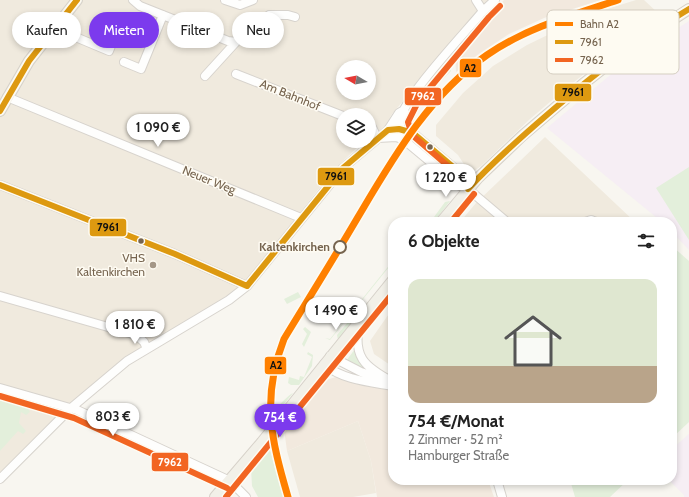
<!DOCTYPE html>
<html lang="de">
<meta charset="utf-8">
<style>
:root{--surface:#fff;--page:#f2f2f2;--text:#222;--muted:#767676;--line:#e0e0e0;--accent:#7c3aed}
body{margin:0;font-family:Cabin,sans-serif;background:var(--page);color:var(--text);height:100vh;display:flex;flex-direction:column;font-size:15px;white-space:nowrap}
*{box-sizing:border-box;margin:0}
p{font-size:13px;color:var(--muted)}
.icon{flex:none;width:22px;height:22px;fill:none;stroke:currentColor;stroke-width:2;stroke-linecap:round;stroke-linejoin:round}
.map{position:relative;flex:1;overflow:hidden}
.drawer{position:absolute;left:388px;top:217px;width:289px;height:268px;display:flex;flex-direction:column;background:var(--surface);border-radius:16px;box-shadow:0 2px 6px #0003}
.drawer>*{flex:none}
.hud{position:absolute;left:12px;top:12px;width:316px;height:36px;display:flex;gap:8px}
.needle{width:26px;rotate:280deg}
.buttons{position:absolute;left:336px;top:60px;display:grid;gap:8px}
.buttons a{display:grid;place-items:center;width:40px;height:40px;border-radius:50%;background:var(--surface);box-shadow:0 2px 6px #0003;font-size:20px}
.price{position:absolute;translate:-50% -34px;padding:0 9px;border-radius:14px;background:#fff;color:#222;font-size:13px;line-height:26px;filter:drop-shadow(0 1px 2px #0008)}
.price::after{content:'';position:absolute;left:50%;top:24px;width:12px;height:9px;margin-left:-6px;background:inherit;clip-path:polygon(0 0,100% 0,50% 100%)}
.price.current{background:var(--accent);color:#fff}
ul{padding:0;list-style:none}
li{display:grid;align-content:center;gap:8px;height:212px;padding:0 20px}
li+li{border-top:1px solid var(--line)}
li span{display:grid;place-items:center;height:124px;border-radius:12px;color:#555}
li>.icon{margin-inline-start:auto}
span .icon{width:72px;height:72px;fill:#fffc;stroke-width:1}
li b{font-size:17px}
h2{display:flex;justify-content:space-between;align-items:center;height:48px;padding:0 20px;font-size:17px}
.tag{padding:0 14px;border-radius:18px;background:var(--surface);box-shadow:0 2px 6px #0003;font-size:14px;line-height:36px}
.tag.current{background:var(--accent);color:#fff}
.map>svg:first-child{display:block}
</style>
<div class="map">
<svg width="689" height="497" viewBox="0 0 689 497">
<rect width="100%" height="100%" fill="#f8f6f0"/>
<path fill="#f0eade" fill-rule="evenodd" d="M0,0H492L427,73L392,114L384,128L369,137V115H343V141H364L342,162L317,191L246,282L228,297L147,346L0,476ZM343,67H369V93H343Z
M636,0H644L658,13L657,18L654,22L612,51L557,96L530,119L481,166L474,171L467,169L458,155L436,136V125L463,93L493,66L527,45L591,14Z
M545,137L635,222H460L476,203Z
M393,308V367L374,354L370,341Z
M358,421L371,461L376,493L353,497H300L287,451Z"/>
<path fill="#f2e9de" d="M504,0H601L544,18L509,34L480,53L456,72L455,53Z
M339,376L393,391V480H488L494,497H377L371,461L358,421L287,451L284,429L285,426L323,381Z"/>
<path fill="#f6eef4" d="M689,21V250L672,232V222H662L547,128L627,61Z
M689,434V497H684V495L669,480H672V449Z"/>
<path fill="#e3efdb" d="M450,61L451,71L420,103Z
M412,136L462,178L459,180L410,139Z
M689,167V240L656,188Z
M450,201L438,217H434L445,202Z
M672,246L689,261V422L672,438Z
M391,257L393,262L330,340L325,338L330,339L391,263L388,261Z
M393,291V297C388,303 383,311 377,316C367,324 362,328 362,342L360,343L363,327Z
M298,292L301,297L287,304L284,299Z
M354,315V319L338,340L337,335Z
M305,327L311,332L304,347L302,344L307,334L303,329Z
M355,349L369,371L346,361Z
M308,352L313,355L312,366L299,385H291L288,383L289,377L299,380L300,376L304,377L312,357L307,354Z
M0,393L43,405L49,409L44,414L38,408L27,407L30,412L26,415L21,412L19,423L26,431L23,434L18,431L0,451Z
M293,393L264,429C264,421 286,396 293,393Z
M269,446L283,497H258L252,486L251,469Z
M570,480H628L610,497H575Z"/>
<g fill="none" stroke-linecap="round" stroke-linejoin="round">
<defs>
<path id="minor" d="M133,0L140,6L228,41L236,42L269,15H288L295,17
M225,0L240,5L253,0
M476,0L483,11
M495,0L483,11C465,33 404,97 400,120C399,130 404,139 410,145L458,185L468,189L507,222
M54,28L109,51L122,17
M124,62L141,69L163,15
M236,74L343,116
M205,76L236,42
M7,97L301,218
M404,110L413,133L465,177L468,189
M369,126L372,127L377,138
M378,138L396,137L405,140
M0,185L175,254L247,286
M585,222L591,220L596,222
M0,296L136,335L144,342L147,349
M359,322C353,357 363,366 393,382
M330,356L361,372L382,379
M324,364C342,380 370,382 393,386
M0,388L77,410L230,481L246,497
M0,479L71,408L127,361L229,300L247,286L343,168L388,130L399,113L404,110
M497,480L502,497"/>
<path id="major" d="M0,111L29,61L77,0
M441,222L478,178L522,136L583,84L629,48L689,9
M215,497L262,442L393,280"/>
</defs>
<use href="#minor" stroke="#d7d3cd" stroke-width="10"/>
<use href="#major" stroke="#d6d1c9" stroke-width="12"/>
<use href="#minor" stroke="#fefefd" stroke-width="8"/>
<use href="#major" stroke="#f2f0e8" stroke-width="10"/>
<defs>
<path id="bus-1" d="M0,111L29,61L77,0
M0,185L175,254L247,286L343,168L388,130L399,129L413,133L465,177L468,189
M468,189C493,162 520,138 548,114C593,75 638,39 689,9"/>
<path id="bus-2" d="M471,182L462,178L412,135L408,122L418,102L489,17L500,6
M451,222L474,194
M0,396L74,418L227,488
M226,497L393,293"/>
</defs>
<use href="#bus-1" stroke="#fefbf2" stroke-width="9"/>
<use href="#bus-2" stroke="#fefbf2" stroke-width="9"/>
<use href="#bus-1" stroke="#dd9910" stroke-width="6"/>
<use href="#bus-2" stroke="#f26522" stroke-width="6"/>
<defs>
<path id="rail-1" d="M288,497C271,439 261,398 284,339C309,298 334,258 358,217C393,158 429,95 487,55C526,28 573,15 618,0"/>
</defs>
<use href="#rail-1" stroke="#fefbf2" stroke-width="10"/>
<use href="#rail-1" stroke="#ff8000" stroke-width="7"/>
</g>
<g fill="#76644f" stroke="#fefbf2" stroke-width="1.5">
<circle cx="430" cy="147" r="3.5"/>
<circle cx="141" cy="241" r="3.5"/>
</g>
<circle fill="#fefbf2" stroke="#76644f" stroke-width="2" cx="340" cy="247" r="6"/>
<circle fill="#a49787" stroke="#fefbf2" stroke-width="1.5" cx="153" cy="265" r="4"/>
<g text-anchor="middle" stroke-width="3" stroke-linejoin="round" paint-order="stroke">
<g font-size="12" fill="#76644f" stroke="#fefbf2">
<text transform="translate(290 95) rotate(22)" y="4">Am Bahnhof</text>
<text transform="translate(209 180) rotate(22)" y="4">Neuer Weg</text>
</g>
<g font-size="12" font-weight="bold" fill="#76644f" stroke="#fefbf2" text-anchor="end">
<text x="330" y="251">Kaltenkirchen</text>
</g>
<g font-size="12" fill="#76644f" stroke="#fefbf2" text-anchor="end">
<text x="145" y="262">VHS<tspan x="145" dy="14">Kaltenkirchen</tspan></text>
</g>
</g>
<rect x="547" y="10" width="132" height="64" rx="6" fill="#fefbf2" stroke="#d5cec1" stroke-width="1"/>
<rect x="555" y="22" width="18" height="4" fill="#ff8000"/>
<rect x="555" y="40" width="18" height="4" fill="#dd9910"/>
<rect x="555" y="58" width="18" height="4" fill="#f26522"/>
<g font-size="11" fill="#76644f">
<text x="580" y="28">Bahn A2</text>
<text x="580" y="46">7961</text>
<text x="580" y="64">7962</text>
</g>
<g stroke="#fefbf2" stroke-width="1.5">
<rect x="459" y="58" width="23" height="20" rx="4" fill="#ff8000"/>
<rect x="554" y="83" width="38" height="19" rx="4" fill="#dd9910"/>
<rect x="404" y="87" width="38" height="19" rx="4" fill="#f26522"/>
<rect x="317" y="167" width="38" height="19" rx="4" fill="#dd9910"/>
<rect x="89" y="218" width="38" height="19" rx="4" fill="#dd9910"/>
<rect x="264" y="356" width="23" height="19" rx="4" fill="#ff8000"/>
<rect x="151" y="452" width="38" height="20" rx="4" fill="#f26522"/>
</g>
<g font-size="11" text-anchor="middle" font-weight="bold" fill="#fff">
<text x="423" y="100">7962</text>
<text x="170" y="466">7962</text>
</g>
<g font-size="11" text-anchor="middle" font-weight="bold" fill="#111">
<text x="470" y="72">A2</text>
<text x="573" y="96">7961</text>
<text x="336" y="180">7961</text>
<text x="108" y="231">7961</text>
<text x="276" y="369">A2</text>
</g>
</svg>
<div class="buttons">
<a><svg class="needle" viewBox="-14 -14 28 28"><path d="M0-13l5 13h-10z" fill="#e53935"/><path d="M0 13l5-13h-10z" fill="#767676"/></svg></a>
<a><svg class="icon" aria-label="layers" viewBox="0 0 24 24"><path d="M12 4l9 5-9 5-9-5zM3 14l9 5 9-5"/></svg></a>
</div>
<b class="price" style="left:158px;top:148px">1 090 €</b>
<b class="price" style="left:446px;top:198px">1 220 €</b>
<b class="price" style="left:336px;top:331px">1 490 €</b>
<b class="price" style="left:135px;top:345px">1 810 €</b>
<b class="price" style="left:113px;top:437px">803 €</b>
<b class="price current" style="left:280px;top:438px">754 €</b>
<div class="hud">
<a class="tag">Kaufen</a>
<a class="tag current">Mieten</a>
<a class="tag">Filter</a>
<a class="tag">Neu</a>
</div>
<section class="drawer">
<h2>6 Objekte<svg class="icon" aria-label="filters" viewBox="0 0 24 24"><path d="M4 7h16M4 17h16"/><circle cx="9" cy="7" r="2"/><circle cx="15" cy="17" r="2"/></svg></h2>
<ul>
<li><span style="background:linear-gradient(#dfe7d0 70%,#b9a48a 0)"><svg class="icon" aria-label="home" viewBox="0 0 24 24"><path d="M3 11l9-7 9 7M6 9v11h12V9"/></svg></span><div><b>754 €/Monat</b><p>2 Zimmer · 52 m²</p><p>Hamburger Straße</p></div></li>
</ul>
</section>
</div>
